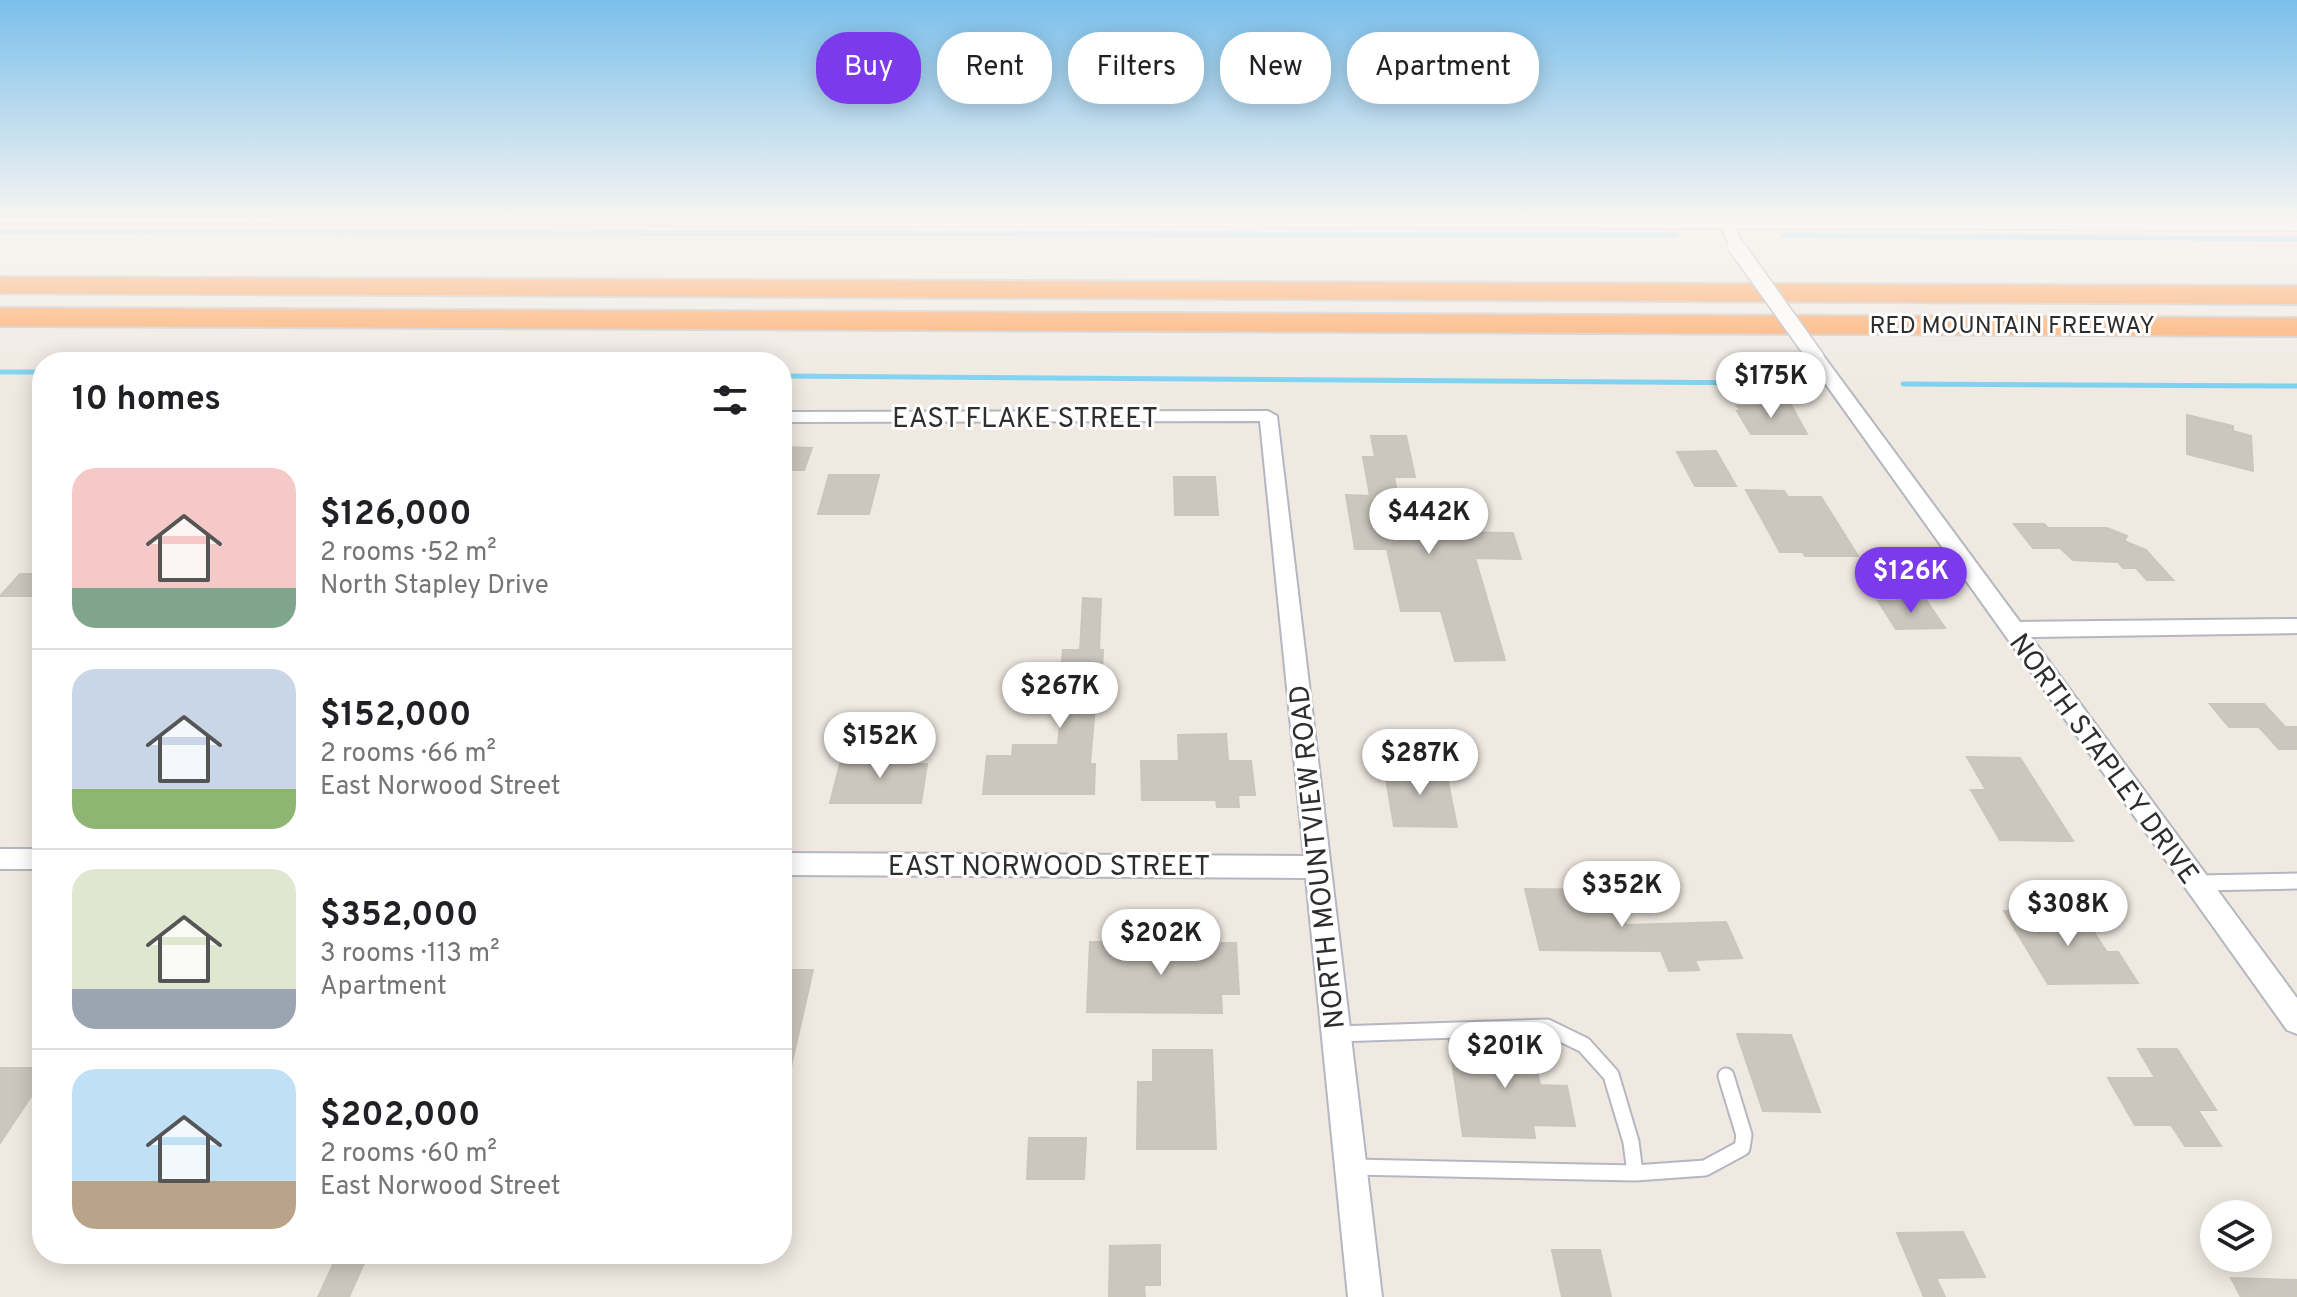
<!DOCTYPE html>
<meta charset="utf-8">
<style>
:root{--surface:#fff;--page:#f2f2f2;--text:#202124;--muted:#757577;--line:#e0e0e0;--accent:#7c3aed}
body{margin:0;font-family:Overpass,sans-serif;background:var(--page);color:var(--text);height:100vh;display:flex;flex-direction:column;font-size:30px;white-space:nowrap}
*{box-sizing:border-box;margin:0}
p{font-size:26px;color:var(--muted)}
.icon{flex:none;width:44px;height:44px;fill:none;stroke:currentColor;stroke-width:2;stroke-linecap:round;stroke-linejoin:round}
.map{position:relative;flex:1;overflow:hidden}
.panel{position:absolute;left:32px;top:352px;width:760px;height:912px;display:flex;flex-direction:column;background:var(--surface);border-radius:32px;box-shadow:0 4px 20px #0003}
.panel>*{flex:none}
.top-card{position:absolute;left:816px;top:32px;width:760px;height:72px;display:flex;gap:16px}
.fabs{position:absolute;left:2200px;top:1200px;display:grid;gap:16px}
.fabs a{display:grid;place-items:center;width:72px;height:72px;border-radius:50%;background:var(--surface);box-shadow:0 4px 20px #0003;font-size:40px}
.price{position:absolute;translate:-50% -68px;padding:0 18px;border-radius:28px;background:#fff;color:#222;font-size:26px;line-height:52px;filter:drop-shadow(0 2px 4px #0008)}
.price::after{content:'';position:absolute;left:50%;top:48px;width:24px;height:18px;margin-left:-12px;background:inherit;clip-path:polygon(0 0,100% 0,50% 100%)}
.price.on{background:var(--accent);color:#fff}
ul{padding:0;list-style:none}
li{display:flex;align-items:center;gap:24px;height:200px;padding:0 40px}
li+li{border-top:2px solid var(--line)}
li span{display:grid;place-items:center;flex:none;width:224px;height:160px;border-radius:24px;color:#555}
li>.icon{margin-inline-start:auto}
span .icon{width:96px;height:96px;fill:#fffc;stroke-width:1}
li b{font-size:34px}
h2{display:flex;justify-content:space-between;align-items:center;height:96px;padding:0 40px;font-size:34px}
.tag{padding:0 28px;border-radius:32px;background:var(--surface);box-shadow:0 4px 20px #0003;font-size:28px;line-height:72px}
.tag.on{background:var(--accent);color:#fff}
.map>svg:first-child{display:block}
</style>
<div class="map">
<svg width="2297" height="1297" viewBox="0 0 2297 1297">
<rect width="100%" height="100%" fill="#efe9e1"/>
<g fill="none" stroke-linecap="round" stroke-linejoin="round">
<path stroke="#75cff0" stroke-width="5" d="M0,232L1677,235
M1783,235L2297,239
M0,372H42
M782,376L1775,383
M1903,384L2297,386"/>
</g>
<path fill="#cbc7bf" stroke="#cbc5ba" stroke-width="2" d="M1791,405L1807,434H1751L1737,411H1741L1737,406Z
M2187,415L2233,426V431L2251,436L2253,471L2187,454Z
M1371,436H1406L1415,477H1394L1405,532L1513,533L1521,559L1475,558L1505,660L1455,661L1441,611H1401L1387,549H1355L1346,495L1370,496L1363,457H1375Z
M782,447L812,448L804,470H782Z
M1716,451L1736,486H1695L1677,452Z
M829,475H879L869,514H818Z
M1174,477H1215L1218,515H1175Z
M1746,490L1784,491L1788,497H1821L1858,556H1805L1803,552H1780Z
M2014,524H2044L2048,528H2107L2127,536L2124,541L2146,550L2173,580H2147L2136,568H2123L2118,562L2073,560L2060,548H2033Z
M20,574H42V596H0Z
M1083,598L1101,599L1099,650H1103L1102,672H1098L1090,764H1095L1094,794H983L987,756H1012L1013,745H1058L1060,722H1065L1068,672H1061L1063,650H1080Z
M1926,600L1945,628L1896,629L1878,601Z
M2210,704H2264L2285,727H2297V749H2279L2259,727H2229Z
M1226,734L1228,761H1251L1255,795H1238L1239,807H1217L1216,800H1142L1141,761H1179L1178,735Z
M865,753H911L909,764H927L921,803H830L840,764H862Z
M1967,757L2020,758L2073,841L2000,840L1971,790H1986Z
M1384,767H1445L1457,827L1394,826Z
M1525,889L1615,890L1626,925L1726,922L1742,958L1695,960L1699,970L1669,971L1661,951L1540,950Z
M2079,910L2107,952H2118L2138,983L2048,984L2004,911Z
M1090,942L1236,943L1239,994H1221L1222,1013L1087,1012Z
M782,970H813L790,1071L782,1070Z
M1737,1034L1791,1035L1820,1112L1763,1111Z
M1530,1038L1540,1085L1567,1086L1575,1126L1533,1125L1535,1138L1463,1136L1449,1041Z
M2138,1049H2177L2216,1110H2198L2221,1146H2185L2171,1125H2135L2108,1078H2155Z
M1153,1050H1212L1216,1149H1137L1138,1082H1153Z
M0,1068H42V1080L0,1143Z
M1029,1138H1086L1084,1179H1027Z
M1963,1232L1985,1277L1936,1278L1945,1297H1924L1897,1233Z
M1160,1245V1285H1144L1145,1297H1109L1110,1246Z
M1552,1250H1600L1611,1297H1562Z
M338,1254H368L349,1297H318Z
M2231,1278L2297,1280V1297H2241Z"/>
<g fill="none" stroke-linecap="round" stroke-linejoin="round">
<defs>
<path id="service-far1" d="M2230,217L2240,224"/>
<path id="service" d="M2200,883L2297,881
M1336,1034L1547,1027L1584,1045L1611,1075L1631,1142L1635,1173L1354,1167
M1635,1173L1705,1168L1742,1148L1744,1135L1726,1076"/>
<path id="minor" d="M1717,217H1731L1743,246L1741,249H1731Z
M1816,353L1822,354L2020,622L2297,619V633L2031,637L2297,998V1034L2287,1030L1810,362L1808,358Z
M1268,411L1277,416L1382,1297H1348L1306,878L782,875V853L1304,856L1260,421L782,422V412Z
M0,849H42V869H0Z"/>
<path id="tertiary" d="M0,217L2297,220V230L0,222Z"/>
<path id="motorway" d="M0,277L2297,286V304L0,293Z
M0,308L2297,318V336L0,326Z"/>
</defs>
<use href="#service-far1" stroke="#b4b7c1" stroke-width="11"/>
<use href="#service" stroke="#b4b7c1" stroke-width="19"/>
<use href="#minor" stroke="#b4b7c1" stroke-width="4"/>
<use href="#tertiary" stroke="#b4b7c1" stroke-width="4"/>
<use href="#motorway" stroke="#c9c9c9" stroke-width="4"/>
<use href="#service-far1" stroke="#fff" stroke-width="8"/>
<use href="#service" stroke="#fff" stroke-width="15"/>
<use href="#minor" fill="#fff" fill-rule="evenodd"/>
<use href="#tertiary" fill="#fff" fill-rule="evenodd"/>
<use href="#motorway" fill="#ffa35c" fill-rule="evenodd"/>
<defs>
<path id="minor-bridge" d="M1736,246L1816,358"/>
</defs>
<use href="#minor-bridge" stroke="#b4b7c1" stroke-width="19" stroke-linecap="butt"/>
<use href="#minor-bridge" stroke="#fff" stroke-width="16"/>
</g>
<linearGradient id="sky" x2="0" y2="1"><stop stop-color="#7abfeb"/><stop offset="0.55" stop-color="#f8f5f2"/><stop offset="1" stop-color="#f8f5f2" stop-opacity="0"/></linearGradient>
<rect width="2297" height="398" fill="url(#sky)"/>
<g text-anchor="middle" stroke-width="6" stroke-linejoin="round" paint-order="stroke">
<g font-size="24" fill="#2e2e2e" stroke="#fff">
<text x="2012" y="333">RED MOUNTAIN FREEWAY</text>
</g>
<g font-size="28" fill="#2e2e2e" stroke="#fff">
<text x="1025" y="427">EAST FLAKE STREET</text>
<text transform="translate(2105 758) rotate(54)" y="10">NORTH STAPLEY DRIVE</text>
<text transform="translate(1316 857) rotate(-96)" y="10">NORTH MOUNTVIEW ROAD</text>
<text x="1049" y="875">EAST NORWOOD STREET</text>
</g>
</g>
</svg>
<div class="fabs">
<a><svg class="icon" aria-label="layers" viewBox="0 0 24 24"><path d="M12 4l9 5-9 5-9-5zM3 14l9 5 9-5"/></svg></a>
</div>
<b class="price" style="left:1771px;top:420px">$175K</b>
<b class="price" style="left:1429px;top:556px">$442K</b>
<b class="price on" style="left:1911px;top:615px">$126K</b>
<b class="price" style="left:1060px;top:730px">$267K</b>
<b class="price" style="left:880px;top:780px">$152K</b>
<b class="price" style="left:1420px;top:797px">$287K</b>
<b class="price" style="left:1622px;top:929px">$352K</b>
<b class="price" style="left:2068px;top:948px">$308K</b>
<b class="price" style="left:1161px;top:977px">$202K</b>
<b class="price" style="left:1505px;top:1090px">$201K</b>
<div class="top-card">
<a class="tag on">Buy</a>
<a class="tag">Rent</a>
<a class="tag">Filters</a>
<a class="tag">New</a>
<a class="tag">Apartment</a>
</div>
<section class="panel">
<h2>10 homes<svg class="icon" aria-label="filters" viewBox="0 0 24 24"><path d="M4 7h16M4 17h16"/><circle cx="9" cy="7" r="2"/><circle cx="15" cy="17" r="2"/></svg></h2>
<ul>
<li><span style="background:linear-gradient(#f6c9c9 75%,#7fa58c 0)"><svg class="icon" aria-label="home" viewBox="0 0 24 24"><path d="M3 11l9-7 9 7M6 9v11h12V9"/></svg></span><div><b>$126,000</b><p>2 rooms · 52 m²</p><p>North Stapley Drive</p></div></li>
<li><span style="background:linear-gradient(#c9d6e8 75%,#8fb573 0)"><svg class="icon" aria-label="home" viewBox="0 0 24 24"><path d="M3 11l9-7 9 7M6 9v11h12V9"/></svg></span><div><b>$152,000</b><p>2 rooms · 66 m²</p><p>East Norwood Street</p></div></li>
<li><span style="background:linear-gradient(#dfe7d0 75%,#9aa5b1 0)"><svg class="icon" aria-label="home" viewBox="0 0 24 24"><path d="M3 11l9-7 9 7M6 9v11h12V9"/></svg></span><div><b>$352,000</b><p>3 rooms · 113 m²</p><p>Apartment</p></div></li>
<li><span style="background:linear-gradient(#bfe0f5 70%,#b9a48a 0)"><svg class="icon" aria-label="home" viewBox="0 0 24 24"><path d="M3 11l9-7 9 7M6 9v11h12V9"/></svg></span><div><b>$202,000</b><p>2 rooms · 60 m²</p><p>East Norwood Street</p></div></li>
</ul>
</section>
</div>
